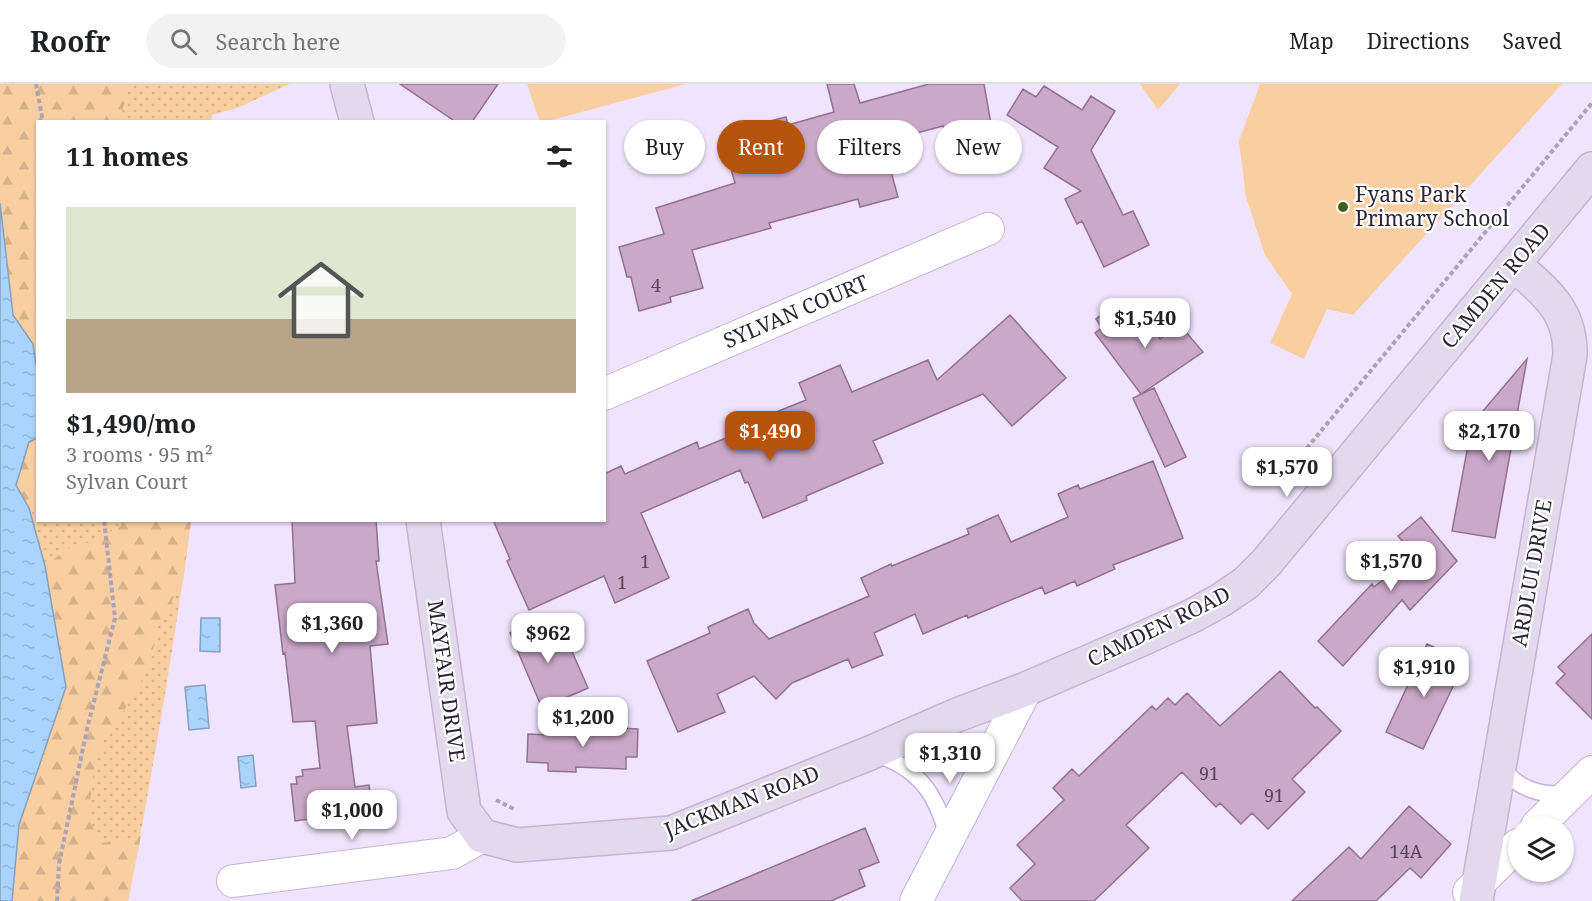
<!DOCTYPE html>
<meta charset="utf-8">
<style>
:root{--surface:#fff;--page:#f2f2f2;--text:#202124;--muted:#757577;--line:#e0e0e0;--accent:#b45309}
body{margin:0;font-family:"Noto Serif",serif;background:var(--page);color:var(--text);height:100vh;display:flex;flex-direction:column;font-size:22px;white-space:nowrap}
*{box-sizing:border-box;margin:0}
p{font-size:20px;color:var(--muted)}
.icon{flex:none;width:33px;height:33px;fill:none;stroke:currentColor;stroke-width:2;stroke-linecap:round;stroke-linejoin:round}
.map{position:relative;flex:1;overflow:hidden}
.side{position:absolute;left:36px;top:36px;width:570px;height:402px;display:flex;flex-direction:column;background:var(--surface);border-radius:0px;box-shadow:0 2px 4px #0004}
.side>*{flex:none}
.top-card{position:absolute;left:624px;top:36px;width:570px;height:54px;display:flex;gap:12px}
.controls{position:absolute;left:1508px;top:732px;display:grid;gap:12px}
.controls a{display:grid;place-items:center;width:66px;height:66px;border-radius:50%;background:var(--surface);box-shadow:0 2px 4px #0004;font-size:30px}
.price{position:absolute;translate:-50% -51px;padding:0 14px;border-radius:12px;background:#fff;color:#222;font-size:20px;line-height:39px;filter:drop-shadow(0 2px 3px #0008)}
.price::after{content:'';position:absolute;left:50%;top:36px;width:18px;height:14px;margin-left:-9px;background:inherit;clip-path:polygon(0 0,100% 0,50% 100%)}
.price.selected{background:var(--accent);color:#fff}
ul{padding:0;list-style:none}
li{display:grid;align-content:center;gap:12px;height:318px;padding:0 30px}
li span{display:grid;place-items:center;height:186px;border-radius:0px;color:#555}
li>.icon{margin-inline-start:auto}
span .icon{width:108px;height:108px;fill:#fffc;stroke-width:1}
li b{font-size:26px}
h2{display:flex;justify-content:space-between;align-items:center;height:72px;padding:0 30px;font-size:26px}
.pill{padding:0 21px;border-radius:27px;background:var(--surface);box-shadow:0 2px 4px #0004;font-size:21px;line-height:54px}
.pill.selected{background:var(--accent);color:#fff}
header{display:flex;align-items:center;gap:36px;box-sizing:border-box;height:84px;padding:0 30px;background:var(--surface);border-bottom:2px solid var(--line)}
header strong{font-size:28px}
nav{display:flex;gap:33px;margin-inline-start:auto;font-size:21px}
.search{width:420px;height:54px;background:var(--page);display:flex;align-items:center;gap:15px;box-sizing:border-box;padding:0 21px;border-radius:33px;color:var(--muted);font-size:22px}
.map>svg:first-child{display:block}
</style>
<header>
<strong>Roofr</strong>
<div class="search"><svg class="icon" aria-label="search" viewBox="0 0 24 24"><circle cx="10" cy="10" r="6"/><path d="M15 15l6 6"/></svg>Search here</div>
<nav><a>Map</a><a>Directions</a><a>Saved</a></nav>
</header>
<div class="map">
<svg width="1592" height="817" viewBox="0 0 1592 817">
<defs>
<pattern id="grass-dots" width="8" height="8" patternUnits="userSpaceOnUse" patternTransform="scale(1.5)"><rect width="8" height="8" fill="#f9cea0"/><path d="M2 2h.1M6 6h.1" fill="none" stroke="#d6b18a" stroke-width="1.8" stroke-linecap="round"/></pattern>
<pattern id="forest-firs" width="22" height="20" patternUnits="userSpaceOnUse" patternTransform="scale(1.5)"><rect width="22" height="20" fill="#f9cea0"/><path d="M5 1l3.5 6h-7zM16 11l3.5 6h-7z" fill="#d6b18a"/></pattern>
<pattern id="water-ripples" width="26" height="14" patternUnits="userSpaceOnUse" patternTransform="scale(1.5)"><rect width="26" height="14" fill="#aad4fd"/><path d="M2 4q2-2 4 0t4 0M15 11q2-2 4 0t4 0" fill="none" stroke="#92b6d9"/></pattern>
</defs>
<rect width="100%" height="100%" fill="#f0e4fc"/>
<path fill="url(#grass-dots)" d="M0,0H290L237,24L212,31L211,37L38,38L37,286L33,260L0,119Z
M37,354L38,436L191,437C174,564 152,691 128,817H12L66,603L45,482L29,424L16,401Z"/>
<path fill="url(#forest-firs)" d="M0,0H130L119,37L38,38L37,286L33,260L13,231L0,119Z
M37,354V426L29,424L16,401L29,358Z
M121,437H191L183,498L159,538L149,584L123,628L102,657L92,697L89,737L102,759L141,752L128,817H12L19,741L66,603L45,482L67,465L88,459L121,442Z"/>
<path fill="#f9cea0" d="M527,0H686L548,37L540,38Z
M1140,0H1180L1158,26Z
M1260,0H1562L1353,231L1327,225L1304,275L1270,259L1292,210L1265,171L1246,113L1239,57Z"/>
<path fill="url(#water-ripples)" stroke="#84a0c0" stroke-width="1.5" d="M0,119L13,231L33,260L37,286V354L29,358L16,401L29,424L45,482L66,603L19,741L12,817H0Z
M201,534H220V568L200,567Z
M205,601L209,644L189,646L185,603Z
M253,671L256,702L241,704L238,673Z"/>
<path fill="#caa8c8" stroke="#91718f" stroke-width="1.5" d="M400,0H498L472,38H456Z
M827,0H854L860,19L929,0H984L994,57L947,65L943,42L883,58L898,113L860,123L858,115L769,139L771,144L692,166L703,204L670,213L671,218L639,227L631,193H627L619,163L664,150L656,124L735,99L728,75L761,65L754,41L786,33L788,41L834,28Z
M1044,2L1082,26L1091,12L1115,27L1091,66L1123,131L1133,127L1149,161L1104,183L1082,137L1077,140L1065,115L1081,107L1044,84L1058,63L1007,31L1023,5L1036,13Z
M1116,220L1134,246L1148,237L1160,255L1179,240L1203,268L1141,310L1095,249L1102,244L1096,235Z
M1010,231L1066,294L1012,342L983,310L873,357L883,379L806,412L807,416L763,434L748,398L745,399L740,386L641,429L669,494L615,519L604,492L529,526L507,477L510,475L493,436H604V390L621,382L625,390L697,358L699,365L753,343L751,338L806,316L799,299L840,281L852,308L928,276L937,296Z
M1527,275L1495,454L1452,447L1472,340Z
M1154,304L1186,373L1165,383L1133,314Z
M1153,377L1183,454L1113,481L1115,485L1077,502L1075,497L1045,510L1042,503L968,534L967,531L923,550L915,530L874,549L883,571L852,584L848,575L792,599L776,615L754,592L717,610L725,628L678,648L647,577L710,549L708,543L748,525L754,539L769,555L869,512L861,494L891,480L892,482L969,450L967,445L998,431L1011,458L1068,433L1058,410L1078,401L1080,405Z
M1421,433L1457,477L1410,526L1402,516L1343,582L1318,557L1372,500L1374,503L1414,471L1398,452Z
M292,436H376L379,477H376L388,560L370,562L377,639L347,642L355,703L369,701L372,727L295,737L291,700H297L296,693L303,692L302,686L320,684L315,637L293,638L285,569L283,570L275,501L295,499Z
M544,535L559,568L570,563L588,604L542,624L510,549Z
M1592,550V635L1556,599L1565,590L1558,583Z
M1427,560L1440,566L1461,586L1423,665L1386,648Z
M1280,587L1315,624L1317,623L1341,647L1292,695L1305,708L1268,745L1252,729L1241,740L1220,719L1216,723L1182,688L1126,741L1149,764L1094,817H1022L1010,804L1035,780L1017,761L1064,716L1053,704L1072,685L1079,692L1152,622L1156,626L1168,614L1175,621L1187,609L1220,642Z
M548,640L638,645L637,673H626V685L576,683V688L548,687V679L527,678L528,650L553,651Z
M1409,722L1451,760L1421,794L1410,784L1376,817H1292L1349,763L1361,775Z
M865,744L879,778L859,786L865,802L831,817H691Z"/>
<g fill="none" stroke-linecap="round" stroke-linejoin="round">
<defs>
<path id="lane" d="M875,670C918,684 936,709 947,751
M1501,680C1513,703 1542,714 1567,708"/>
<path id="street" d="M604,310L988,145
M1537,742L1592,688
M233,797L452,769L482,752
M1469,808L1518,761
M916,817L1026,605"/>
<path id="secondary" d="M347,0L357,38
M423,436L464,727L482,752L517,761L671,749L870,669L957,631L1026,605L1144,554L1192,532L1221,516L1246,499L1266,479L1592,85
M1476,817L1570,271C1571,226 1545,208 1514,180"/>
</defs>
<use href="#lane" stroke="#c6b2d8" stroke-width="18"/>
<use href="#street" stroke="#c6b2d8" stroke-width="34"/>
<use href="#secondary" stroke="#c6b2d8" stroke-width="36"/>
<path stroke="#aca1b6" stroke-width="4" stroke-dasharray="4.5 3" stroke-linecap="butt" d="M36,0L43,38
M1301,386L1307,364L1592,19
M496,716L516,726
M57,817L59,780L87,645L115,534L104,436"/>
<use href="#lane" stroke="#fff" stroke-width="15"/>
<use href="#street" stroke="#fff" stroke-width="32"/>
<use href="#secondary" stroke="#e3d9ec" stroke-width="33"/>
</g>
<circle fill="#436012" stroke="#fff" stroke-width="2" cx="1343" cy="123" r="6"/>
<g text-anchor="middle" stroke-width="4.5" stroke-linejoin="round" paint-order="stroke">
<g font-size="18" fill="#544658">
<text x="656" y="208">4</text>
<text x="645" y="484">1</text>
<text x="622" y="505">1</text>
<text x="1209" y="696">91</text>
<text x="1274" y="718">91</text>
<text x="1406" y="774">14A</text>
</g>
<g font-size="21" fill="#2c2533" stroke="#fff" text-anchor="start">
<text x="1355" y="118">Fyans Park<tspan x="1355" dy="24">Primary School</tspan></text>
</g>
<g font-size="21" fill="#2c2533" stroke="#fff">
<text transform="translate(1496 202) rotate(-50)" y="7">CAMDEN ROAD</text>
<text transform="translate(796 228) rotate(-23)" y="7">SYLVAN COURT</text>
<text transform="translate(1532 489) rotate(-80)" y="7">ARDLUI DRIVE</text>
<text transform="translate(1159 543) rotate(-26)" y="7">CAMDEN ROAD</text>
<text transform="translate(446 597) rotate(82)" y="7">MAYFAIR DRIVE</text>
<text transform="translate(742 718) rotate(-21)" y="7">JACKMAN ROAD</text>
</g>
</g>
</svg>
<div class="controls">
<a><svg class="icon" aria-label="layers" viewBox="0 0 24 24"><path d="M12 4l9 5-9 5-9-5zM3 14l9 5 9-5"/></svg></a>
</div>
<b class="price" style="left:1145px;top:265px">$1,540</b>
<b class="price selected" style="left:770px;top:378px">$1,490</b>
<b class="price" style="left:1489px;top:378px">$2,170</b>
<b class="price" style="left:1287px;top:414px">$1,570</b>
<b class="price" style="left:1391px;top:508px">$1,570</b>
<b class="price" style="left:332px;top:570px">$1,360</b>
<b class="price" style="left:548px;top:580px">$962</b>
<b class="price" style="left:1424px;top:614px">$1,910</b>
<b class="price" style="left:583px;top:664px">$1,200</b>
<b class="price" style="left:950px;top:700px">$1,310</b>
<b class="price" style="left:352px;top:757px">$1,000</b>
<div class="top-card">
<a class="pill">Buy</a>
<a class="pill selected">Rent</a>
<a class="pill">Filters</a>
<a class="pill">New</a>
</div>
<section class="side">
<h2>11 homes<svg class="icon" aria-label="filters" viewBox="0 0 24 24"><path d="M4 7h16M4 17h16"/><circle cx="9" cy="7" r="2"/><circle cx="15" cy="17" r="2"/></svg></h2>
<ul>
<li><span style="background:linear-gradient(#dfe7d0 60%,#b9a48a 0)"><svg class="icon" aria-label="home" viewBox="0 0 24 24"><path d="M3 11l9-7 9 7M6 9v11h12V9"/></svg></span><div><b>$1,490/mo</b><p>3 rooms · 95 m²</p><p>Sylvan Court</p></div></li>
</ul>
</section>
</div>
